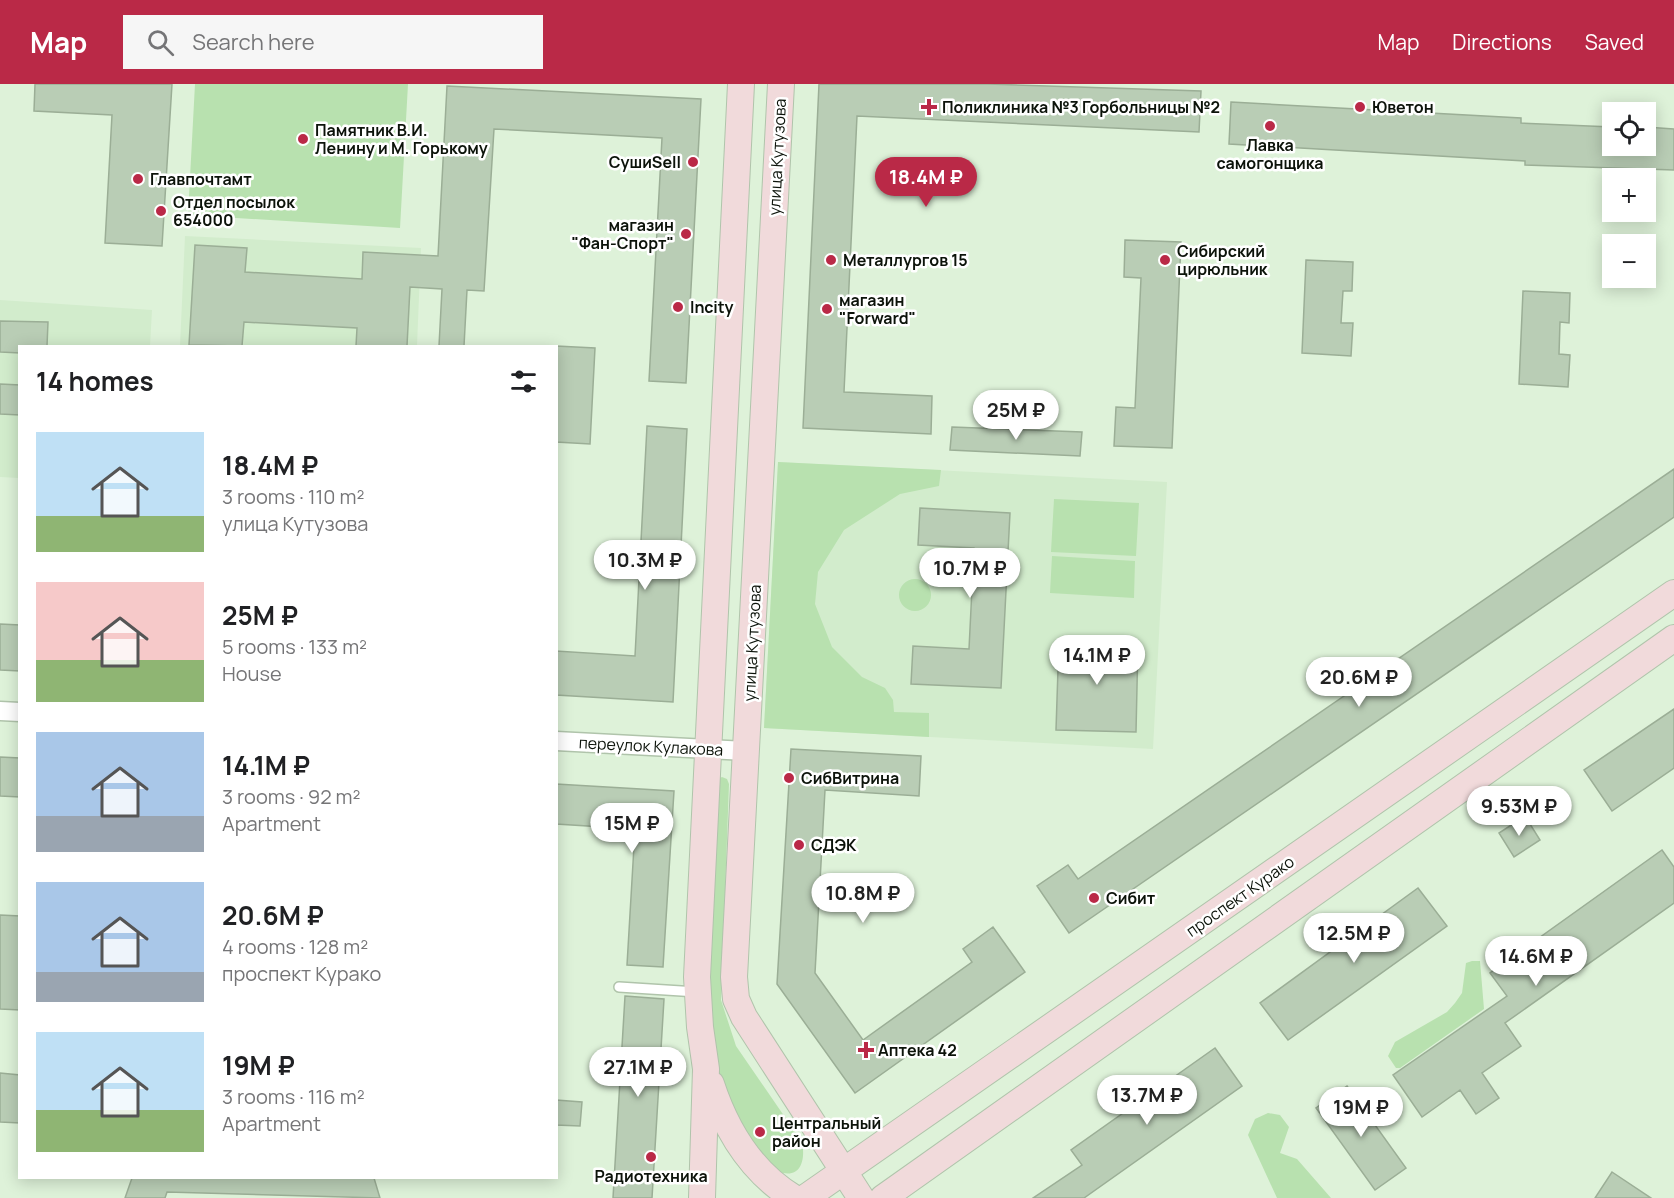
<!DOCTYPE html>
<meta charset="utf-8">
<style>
:root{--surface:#fff;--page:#f6f6f6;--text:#202124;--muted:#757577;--accent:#ba2947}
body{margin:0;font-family:Manrope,sans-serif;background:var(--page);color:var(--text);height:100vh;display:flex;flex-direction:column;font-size:22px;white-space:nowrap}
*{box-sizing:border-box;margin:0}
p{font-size:20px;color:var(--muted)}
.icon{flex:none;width:33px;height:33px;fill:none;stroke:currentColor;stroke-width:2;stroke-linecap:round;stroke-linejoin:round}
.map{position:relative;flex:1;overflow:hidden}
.sheet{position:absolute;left:18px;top:261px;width:540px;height:834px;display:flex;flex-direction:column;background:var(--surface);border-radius:0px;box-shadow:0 3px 15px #0003}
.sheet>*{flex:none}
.fabs{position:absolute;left:1602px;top:18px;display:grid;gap:12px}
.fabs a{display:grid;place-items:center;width:54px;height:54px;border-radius:0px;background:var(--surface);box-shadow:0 3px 15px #0003;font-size:30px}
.price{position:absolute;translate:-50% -51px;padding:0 14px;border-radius:21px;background:#fff;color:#222;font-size:20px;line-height:39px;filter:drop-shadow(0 2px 3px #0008)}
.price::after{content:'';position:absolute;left:50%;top:36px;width:18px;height:14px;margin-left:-9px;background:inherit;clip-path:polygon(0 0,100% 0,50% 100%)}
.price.on{background:var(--accent);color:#fff}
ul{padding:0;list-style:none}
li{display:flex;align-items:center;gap:18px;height:150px;padding:0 18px}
li span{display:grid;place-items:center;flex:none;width:168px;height:120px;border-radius:0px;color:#555}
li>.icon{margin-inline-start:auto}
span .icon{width:72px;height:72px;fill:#fffc;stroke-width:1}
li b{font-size:26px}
h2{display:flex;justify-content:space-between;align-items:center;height:72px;padding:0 18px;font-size:26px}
header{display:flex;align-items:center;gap:36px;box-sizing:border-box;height:84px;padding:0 30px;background:var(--accent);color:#fff}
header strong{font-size:28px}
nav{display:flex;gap:33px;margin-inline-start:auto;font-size:21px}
.search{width:420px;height:54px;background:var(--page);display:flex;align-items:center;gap:15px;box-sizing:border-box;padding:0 21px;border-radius:0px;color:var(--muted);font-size:22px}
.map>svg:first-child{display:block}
</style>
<header>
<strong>Map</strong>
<div class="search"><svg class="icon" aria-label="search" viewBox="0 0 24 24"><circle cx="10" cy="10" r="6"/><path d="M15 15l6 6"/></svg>Search here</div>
<nav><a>Map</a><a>Directions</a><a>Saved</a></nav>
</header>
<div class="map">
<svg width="1674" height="1114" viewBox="0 0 1674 1114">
<rect width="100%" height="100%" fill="#def2d9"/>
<path fill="#d2eccc" d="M185,152L421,164L417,262H180Z
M0,216L152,226L150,262H20L19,394L0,393Z
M778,378L1167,398L1153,665L764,644Z"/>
<path fill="#b8e1af" d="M195,0H408L400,144L188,131Z
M778,378L941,386L939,402L900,410L844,446L818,488L815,520L832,563L862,593L885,604L893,616L894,628L929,629V653L764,644Z
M1054,415L1139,419L1136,472L1051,468Z
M1052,472L1135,477L1134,514L1050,509Z
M899 511a16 16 0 1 1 32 0a16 16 0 1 1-32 0Z
M722,693L727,695L729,700L721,916L736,962L802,1058C805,1072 803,1093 783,1089C767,1085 757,1066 749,1053C728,1018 710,975 707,933C705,908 709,881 710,856C713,802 715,749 717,695Z
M1472,877H1480L1484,925L1400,984H1396L1388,972L1395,958L1447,928L1455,919L1462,909L1466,879Z
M1268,1029L1280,1031L1289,1043L1280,1069L1297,1075L1331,1114H1277L1248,1051L1255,1035Z"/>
<path fill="#b9cdb5" stroke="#9bae96" stroke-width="1.5" d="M35,0H172L162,162L105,159L112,31L34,27Z
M819,0H988L1201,7L1199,48L857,32L844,308L932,312L931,350L803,344Z
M447,2L701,15L686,299L649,297L662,54L494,45L484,207L467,206L464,262H439L442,205L410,203L407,262H356L357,244L244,238L242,262L189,261L195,161L247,164L245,188L362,195L363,168L438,172Z
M1231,18L1521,34V39L1612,43V62H1646V43L1674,45V86L1525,81V77L1229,60Z
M1125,156L1181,158L1172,364L1114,362L1116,323L1135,324L1141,194L1124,193Z
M1306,176L1353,178L1352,207H1343L1341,239H1353L1351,272L1302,269Z
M1523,207L1570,209L1569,239L1560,238L1559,270L1570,271L1568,303L1519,300Z
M0,237L48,238L47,262H20V269L0,268Z
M556,262L595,264L590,360L556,358Z
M0,300L20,301V331L0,330Z
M647,342L687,345L673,618L556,611V567L635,572Z
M952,343L1082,348L1080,372L950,366Z
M1674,385V433L1069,849L1037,802L1068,781L1078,795Z
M920,424L1010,429L1001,604L911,600L913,562L969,565L974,464L918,461Z
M0,540L20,541V587L0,586Z
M1059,555L1138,558L1136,648L1056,646Z
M1674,625V684L1612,727L1584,686Z
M791,665L921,672L919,712L825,706L815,889L863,956L972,878L963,865L993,843L1025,888L855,1009L777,900Z
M0,673L20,674V713L0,712Z
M556,700L674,707L663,883L627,881L635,745L556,740Z
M1525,732L1540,756L1514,773L1499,749Z
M1662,766L1674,783V819L1505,939L1521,962L1482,989L1499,1014L1476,1030L1460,1006L1422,1033L1393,991L1507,912L1490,889Z
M1418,804L1447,842L1288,956L1260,919Z
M0,831L20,832V926L0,925Z
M625,912L664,915L652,1114H613Z
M1215,964L1242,1002L1084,1114H1033L1082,1081L1071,1066Z
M0,989L20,991V1039L0,1038Z
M1347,1002L1406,1084L1375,1106L1316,1024Z
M556,1016L582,1018L580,1042L556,1041Z
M1612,1088L1651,1114H1595Z
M132,1094H374L380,1114L167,1108L165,1114H125Z"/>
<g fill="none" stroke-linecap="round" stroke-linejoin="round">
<defs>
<path id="lane" d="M619,903L697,908"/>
<path id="street" d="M0,627L20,628
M556,657L746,667"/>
<path id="secondary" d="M781,0L734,893L736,915L744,933L861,1114
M711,1000C726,1046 751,1088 794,1114
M702,1114L706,985L700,943L697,893L741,0
M805,1114L1674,509
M883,1114L1674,554"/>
</defs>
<use href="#lane" stroke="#b0c4ab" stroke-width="12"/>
<use href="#street" stroke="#b0c4ab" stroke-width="21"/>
<use href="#secondary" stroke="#b0c4ab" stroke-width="28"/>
<use href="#lane" stroke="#fff" stroke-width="9"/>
<use href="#street" stroke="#fff" stroke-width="18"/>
<use href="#secondary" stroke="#f1dadb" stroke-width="26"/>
</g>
<g fill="#ba2947" stroke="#fff" stroke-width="2">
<path d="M926 14h6v6h6v6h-6v6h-6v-6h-6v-6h6z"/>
<circle cx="1360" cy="23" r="6"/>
<circle cx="1270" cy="42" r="6"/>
<circle cx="303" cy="55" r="6"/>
<circle cx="693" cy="78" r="6"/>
<circle cx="138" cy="95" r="6"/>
<circle cx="161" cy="127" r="6"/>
<circle cx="686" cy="150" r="6"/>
<circle cx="831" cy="176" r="6"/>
<circle cx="1165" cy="176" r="6"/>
<circle cx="678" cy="223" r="6"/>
<circle cx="827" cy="225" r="6"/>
<circle cx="789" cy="694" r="6"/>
<circle cx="799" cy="761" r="6"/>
<circle cx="1094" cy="814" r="6"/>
<path d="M863 957h6v6h6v6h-6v6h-6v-6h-6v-6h6z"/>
<circle cx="760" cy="1048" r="6"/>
<circle cx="651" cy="1073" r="6"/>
</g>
<g text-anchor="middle" stroke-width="5" stroke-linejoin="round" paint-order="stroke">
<g font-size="16" font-weight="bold" fill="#0c130a" stroke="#fff" text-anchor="start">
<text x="942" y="29">Поликлиника №3 Горбольницы №2</text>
<text x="1372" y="29">Юветон</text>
<text x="315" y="52">Памятник В.И.<tspan x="315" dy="18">Ленину и М. Горькому</tspan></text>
<text x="1270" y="67" text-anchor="middle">Лавка<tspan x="1270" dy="18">самогонщика</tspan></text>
<text x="681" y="84" text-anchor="end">СушиSell</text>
<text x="150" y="101">Главпочтамт</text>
<text x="173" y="124">Отдел посылок<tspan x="173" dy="18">654000</tspan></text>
<text x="674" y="147" text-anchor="end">магазин<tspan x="674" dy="18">"Фан-Спорт"</tspan></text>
<text x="1177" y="173">Сибирский<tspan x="1177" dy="18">цирюльник</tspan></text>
<text x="843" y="182">Металлургов 15</text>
<text x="839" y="222">магазин<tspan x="839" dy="18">"Forward"</tspan></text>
<text x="690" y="229">Incity</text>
<text x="801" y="700">СибВитрина</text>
<text x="811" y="767">СДЭК</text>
<text x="1106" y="820">Сибит</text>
<text x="878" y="972">Аптека 42</text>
<text x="772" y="1045">Центральный<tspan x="772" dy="18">район</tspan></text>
<text x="651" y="1098" text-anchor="middle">Радиотехника</text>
</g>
<g font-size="16" fill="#0c130a" stroke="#fff">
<text transform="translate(777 73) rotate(-87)" y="6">улица Кутузова</text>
<text transform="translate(752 559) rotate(-87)" y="6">улица Кутузова</text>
<text transform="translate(651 662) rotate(3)" y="6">переулок Кулакова</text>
<text transform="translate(1240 812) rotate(-35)" y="6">проспект Курако</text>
</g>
</g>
</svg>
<div class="fabs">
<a><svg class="icon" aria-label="locate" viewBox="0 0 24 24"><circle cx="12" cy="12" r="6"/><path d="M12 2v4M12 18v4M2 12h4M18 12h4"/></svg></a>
<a>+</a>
<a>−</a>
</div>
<b class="price on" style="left:926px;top:124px">18.4M ₽</b>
<b class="price" style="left:1016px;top:357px">25M ₽</b>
<b class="price" style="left:645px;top:507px">10.3M ₽</b>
<b class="price" style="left:970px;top:515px">10.7M ₽</b>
<b class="price" style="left:1097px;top:602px">14.1M ₽</b>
<b class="price" style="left:1359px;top:624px">20.6M ₽</b>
<b class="price" style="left:1519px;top:753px">9.53M ₽</b>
<b class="price" style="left:632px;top:770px">15M ₽</b>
<b class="price" style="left:863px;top:840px">10.8M ₽</b>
<b class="price" style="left:1354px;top:880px">12.5M ₽</b>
<b class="price" style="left:1536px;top:903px">14.6M ₽</b>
<b class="price" style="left:638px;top:1014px">27.1M ₽</b>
<b class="price" style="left:1147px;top:1042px">13.7M ₽</b>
<b class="price" style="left:1361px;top:1054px">19M ₽</b>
<section class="sheet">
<h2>14 homes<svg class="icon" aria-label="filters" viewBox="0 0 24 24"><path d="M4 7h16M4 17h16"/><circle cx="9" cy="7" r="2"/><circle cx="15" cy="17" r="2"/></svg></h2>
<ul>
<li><span style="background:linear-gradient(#bfe0f5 70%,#8fb573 0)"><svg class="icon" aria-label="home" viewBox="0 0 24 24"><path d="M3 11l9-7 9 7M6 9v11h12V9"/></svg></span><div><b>18.4M ₽</b><p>3 rooms · 110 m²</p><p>улица Кутузова</p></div></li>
<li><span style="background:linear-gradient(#f6c9c9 65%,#8fb573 0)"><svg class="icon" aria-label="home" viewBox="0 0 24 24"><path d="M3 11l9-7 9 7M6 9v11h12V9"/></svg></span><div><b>25M ₽</b><p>5 rooms · 133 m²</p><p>House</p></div></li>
<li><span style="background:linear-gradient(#a9c7e8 70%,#9aa5b1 0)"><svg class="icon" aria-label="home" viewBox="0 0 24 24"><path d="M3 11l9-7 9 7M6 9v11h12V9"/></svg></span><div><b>14.1M ₽</b><p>3 rooms · 92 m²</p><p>Apartment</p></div></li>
<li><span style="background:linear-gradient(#a9c7e8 75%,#9aa5b1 0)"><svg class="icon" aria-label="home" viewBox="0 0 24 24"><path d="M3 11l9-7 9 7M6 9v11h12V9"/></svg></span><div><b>20.6M ₽</b><p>4 rooms · 128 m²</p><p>проспект Курако</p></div></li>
<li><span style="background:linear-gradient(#bfe0f5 65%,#8fb573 0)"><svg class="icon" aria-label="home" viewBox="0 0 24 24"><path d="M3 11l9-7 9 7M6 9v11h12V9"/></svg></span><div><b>19M ₽</b><p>3 rooms · 116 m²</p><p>Apartment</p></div></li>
</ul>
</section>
</div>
